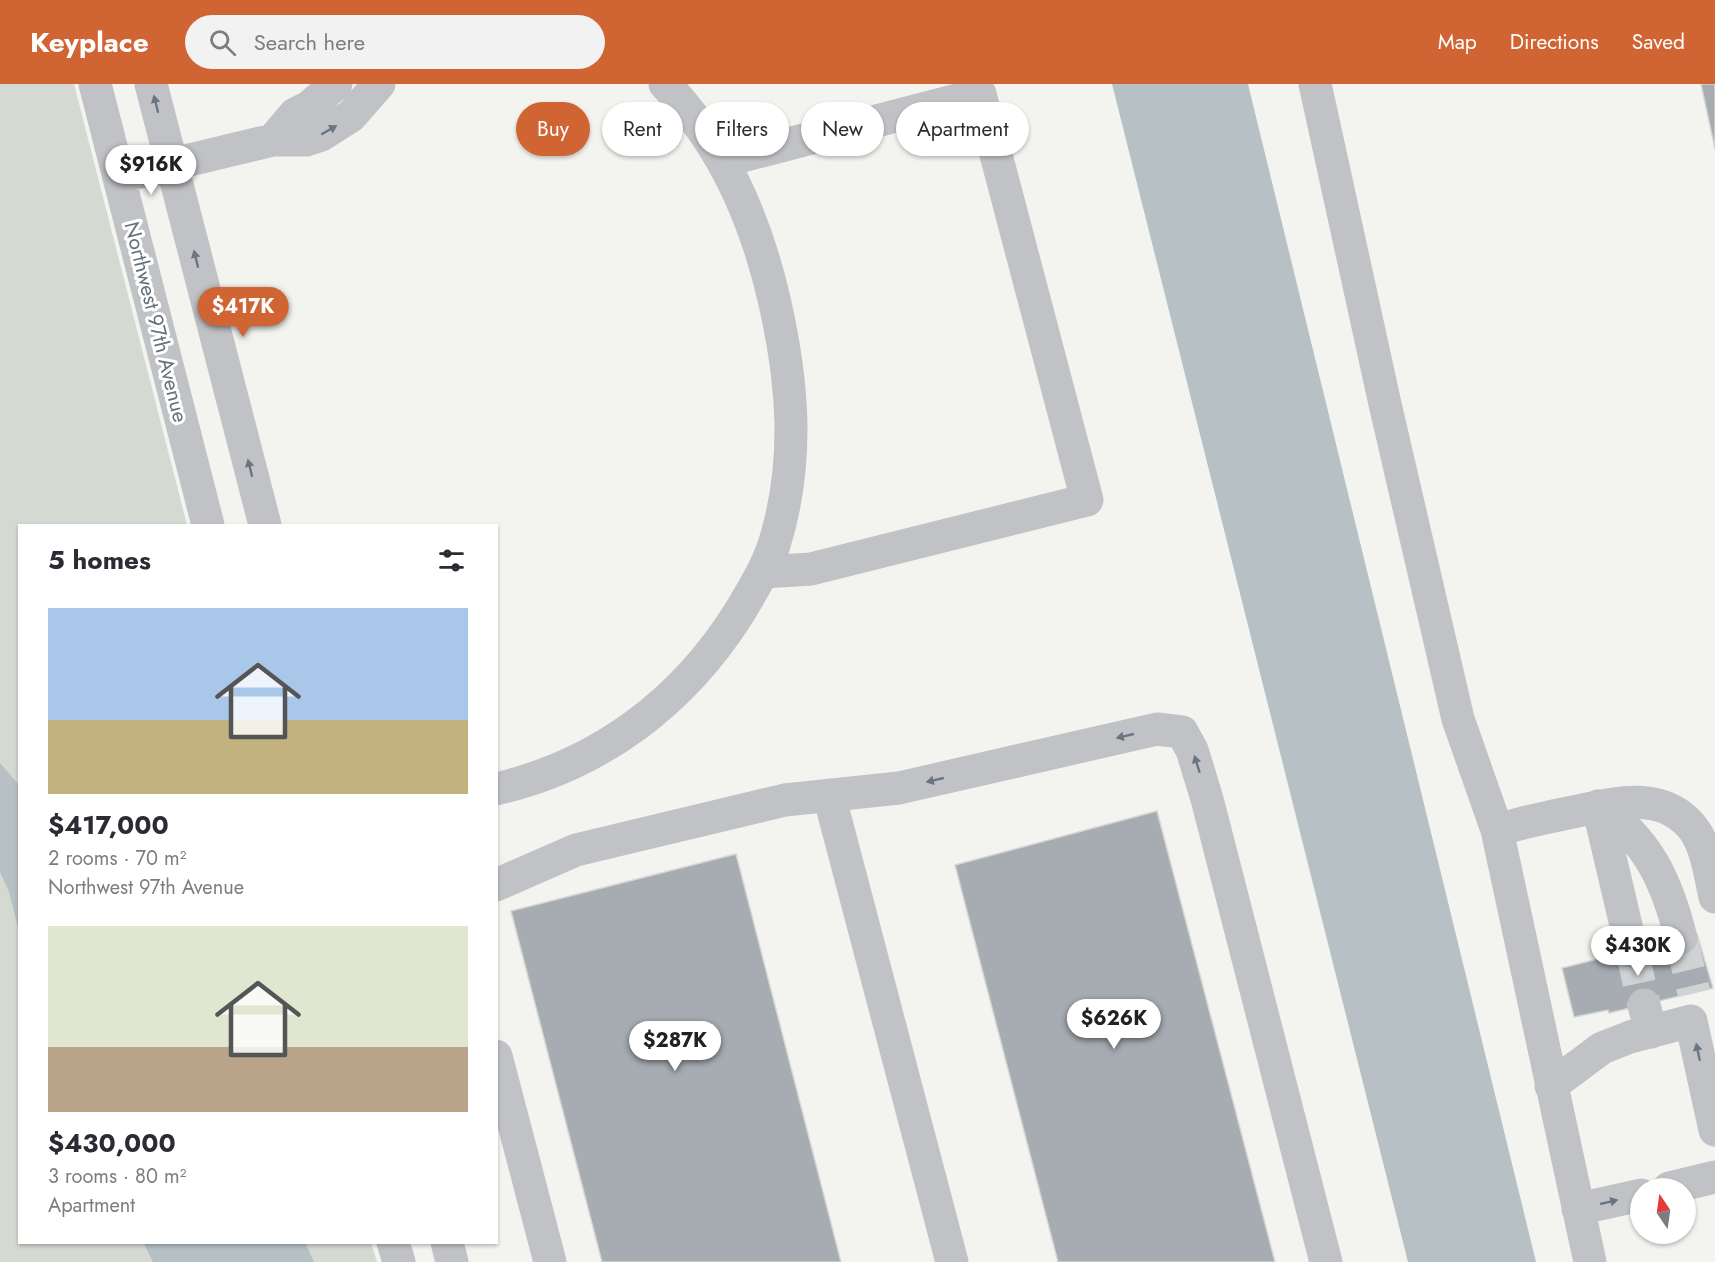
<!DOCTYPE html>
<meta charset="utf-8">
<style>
:root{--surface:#fff;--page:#f2f2f3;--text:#2b2b33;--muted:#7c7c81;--accent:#d06433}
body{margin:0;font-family:Jost,sans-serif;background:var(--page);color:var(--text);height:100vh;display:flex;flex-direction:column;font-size:22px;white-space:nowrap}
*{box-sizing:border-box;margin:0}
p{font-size:20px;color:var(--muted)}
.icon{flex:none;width:33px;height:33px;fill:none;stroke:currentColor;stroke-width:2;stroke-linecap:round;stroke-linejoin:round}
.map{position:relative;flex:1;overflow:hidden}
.sheet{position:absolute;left:18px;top:440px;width:480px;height:720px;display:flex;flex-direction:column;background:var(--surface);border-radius:0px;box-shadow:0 2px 4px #0004}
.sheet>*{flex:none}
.banner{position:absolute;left:516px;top:18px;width:570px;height:54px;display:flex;gap:12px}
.needle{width:39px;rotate:347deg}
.tools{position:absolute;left:1630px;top:1094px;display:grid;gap:12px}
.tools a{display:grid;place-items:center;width:66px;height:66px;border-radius:50%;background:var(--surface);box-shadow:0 2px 4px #0004;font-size:30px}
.price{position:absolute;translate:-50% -51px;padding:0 14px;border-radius:21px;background:#fff;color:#222;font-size:20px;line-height:39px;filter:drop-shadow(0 2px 3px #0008)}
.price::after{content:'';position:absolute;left:50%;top:36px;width:18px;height:14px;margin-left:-9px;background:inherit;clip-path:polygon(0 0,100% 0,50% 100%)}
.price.active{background:var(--accent);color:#fff}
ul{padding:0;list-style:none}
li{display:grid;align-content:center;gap:12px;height:318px;padding:0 30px}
li span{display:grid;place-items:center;height:186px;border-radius:0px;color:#555}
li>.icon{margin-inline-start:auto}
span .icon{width:108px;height:108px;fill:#fffc;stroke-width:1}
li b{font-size:26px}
h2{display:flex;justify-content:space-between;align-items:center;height:72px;padding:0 30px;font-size:26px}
.tag{padding:0 21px;border-radius:27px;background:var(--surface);box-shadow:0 2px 4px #0004;font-size:21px;line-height:54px}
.tag.active{background:var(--accent);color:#fff}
header{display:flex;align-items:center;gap:36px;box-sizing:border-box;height:84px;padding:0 30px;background:var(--accent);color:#fff}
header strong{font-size:28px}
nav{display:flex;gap:33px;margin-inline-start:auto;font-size:21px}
.search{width:420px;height:54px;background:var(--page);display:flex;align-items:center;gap:15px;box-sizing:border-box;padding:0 21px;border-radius:33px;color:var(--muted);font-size:22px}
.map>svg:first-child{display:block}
</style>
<header>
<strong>Keyplace</strong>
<div class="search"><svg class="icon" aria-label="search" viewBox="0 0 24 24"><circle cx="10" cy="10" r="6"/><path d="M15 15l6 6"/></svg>Search here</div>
<nav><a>Map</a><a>Directions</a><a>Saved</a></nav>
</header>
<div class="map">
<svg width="1715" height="1178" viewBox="0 0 1715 1178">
<rect width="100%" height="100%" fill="#f3f4f0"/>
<path fill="#d4dad2" d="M0,0H74L187,441H20V1158H371L377,1178H0Z"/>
<path fill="#b7c1c5" d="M1112,0H1248L1536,1178H1408Z
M0,679L19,701V847L9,808L0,788Z
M143,1158H305L314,1178H153Z"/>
<path fill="#a6acb2" stroke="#d5d5d3" stroke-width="1.5" d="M1701,0H1715V65Z
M1157,727L1275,1178H1058L955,781Z
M736,770L841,1178H602L511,827Z
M1697,850L1713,904L1609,929L1608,926L1574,933L1562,884Z"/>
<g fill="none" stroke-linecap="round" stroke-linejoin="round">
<path stroke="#d0d3d4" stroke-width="33" stroke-dasharray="33 16" stroke-linecap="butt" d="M1681,854L1694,909
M1632,867L1644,921"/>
<path stroke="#c0c2c5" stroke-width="33" d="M95,0L208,441
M151,0L265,441
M1315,0L1385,320L1458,635L1497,746L1590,1178
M273,56L295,30L309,23L336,0
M723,77L980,10L1087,416L811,485L763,488
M119,93L273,56H306L321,51L351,32L379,0
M496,705C600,681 683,618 739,529C752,507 766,485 774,461C800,378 793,297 774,215C755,133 723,61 665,0
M829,711L952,1178
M1598,722C1648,755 1667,798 1681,854
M1598,722L1632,867
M1497,746C1522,739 1547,733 1573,728C1615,719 1665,705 1695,747C1707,765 1710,791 1715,813
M496,801L576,766L785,716L899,704L1157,645L1182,648L1192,666L1207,715L1326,1178
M1644,921L1651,948
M496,972L550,1178
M1551,1002L1602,964L1630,953L1691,937L1715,1046
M1669,1104L1715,1093
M1578,1125L1641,1111
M393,1158L399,1178
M447,1158L452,1178"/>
</g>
<defs><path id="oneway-solid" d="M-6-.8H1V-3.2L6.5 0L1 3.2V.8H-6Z" transform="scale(1.5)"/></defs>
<g fill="#6a7582">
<use href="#oneway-solid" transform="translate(156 20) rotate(-104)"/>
<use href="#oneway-solid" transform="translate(329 46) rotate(-30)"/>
<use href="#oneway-solid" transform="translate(196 175) rotate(-104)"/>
<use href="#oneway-solid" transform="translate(250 384) rotate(-104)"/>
<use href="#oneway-solid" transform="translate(1125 652) rotate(167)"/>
<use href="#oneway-solid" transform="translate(1197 680) rotate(-107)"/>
<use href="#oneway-solid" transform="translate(935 696) rotate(167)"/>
<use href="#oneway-solid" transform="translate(1698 968) rotate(-102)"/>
<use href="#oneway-solid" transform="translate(1609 1118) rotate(-13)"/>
</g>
<g text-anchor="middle" stroke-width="6" stroke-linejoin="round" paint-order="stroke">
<g font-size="21" fill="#66717e" stroke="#fff">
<text transform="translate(156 238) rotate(76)" y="7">Northwest 97th Avenue</text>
</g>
</g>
</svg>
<div class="tools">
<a><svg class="needle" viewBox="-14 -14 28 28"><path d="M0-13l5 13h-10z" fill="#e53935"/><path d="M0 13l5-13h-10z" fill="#7c7c81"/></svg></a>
</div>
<b class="price" style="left:151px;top:112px">$916K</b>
<b class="price active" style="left:243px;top:254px">$417K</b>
<b class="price" style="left:1638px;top:893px">$430K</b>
<b class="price" style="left:1114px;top:966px">$626K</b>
<b class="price" style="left:675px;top:988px">$287K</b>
<div class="banner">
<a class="tag active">Buy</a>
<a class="tag">Rent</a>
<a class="tag">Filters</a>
<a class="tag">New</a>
<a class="tag">Apartment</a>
</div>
<section class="sheet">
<h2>5 homes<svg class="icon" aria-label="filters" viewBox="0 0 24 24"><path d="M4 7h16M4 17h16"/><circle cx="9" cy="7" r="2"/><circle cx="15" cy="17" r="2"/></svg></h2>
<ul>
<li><span style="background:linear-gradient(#a9c7e8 60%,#c2b280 0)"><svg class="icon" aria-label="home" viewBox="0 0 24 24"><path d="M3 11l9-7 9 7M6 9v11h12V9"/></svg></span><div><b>$417,000</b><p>2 rooms · 70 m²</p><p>Northwest 97th Avenue</p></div></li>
<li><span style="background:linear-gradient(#dfe7d0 65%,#b9a48a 0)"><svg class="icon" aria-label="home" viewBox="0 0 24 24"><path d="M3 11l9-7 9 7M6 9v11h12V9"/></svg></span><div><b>$430,000</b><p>3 rooms · 80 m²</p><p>Apartment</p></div></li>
</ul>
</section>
</div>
